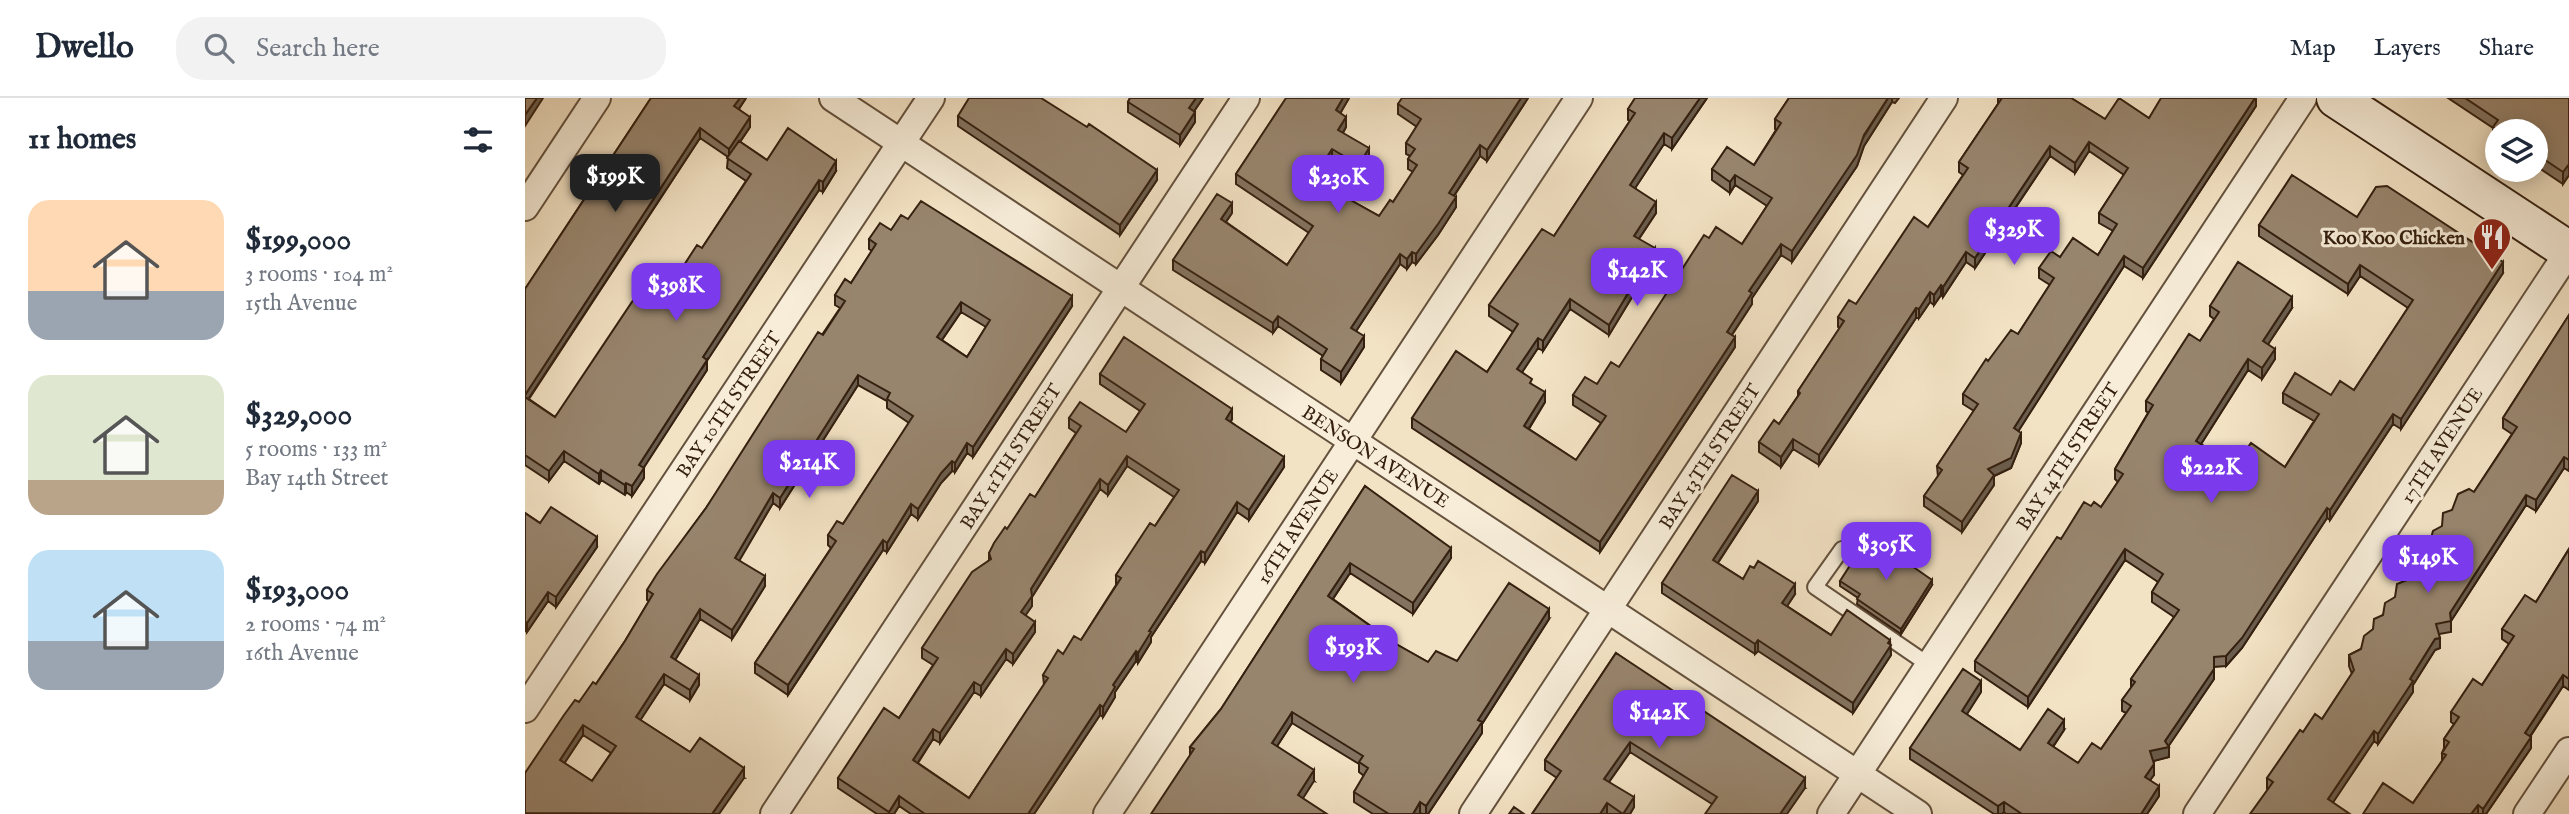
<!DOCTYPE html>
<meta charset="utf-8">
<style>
:root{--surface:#fff;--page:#f2f2f3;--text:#1f2937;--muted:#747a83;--line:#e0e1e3;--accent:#7c3aed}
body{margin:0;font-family:"IM FELL English",serif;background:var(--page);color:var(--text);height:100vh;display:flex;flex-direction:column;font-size:26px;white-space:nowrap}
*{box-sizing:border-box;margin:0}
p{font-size:23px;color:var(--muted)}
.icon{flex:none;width:38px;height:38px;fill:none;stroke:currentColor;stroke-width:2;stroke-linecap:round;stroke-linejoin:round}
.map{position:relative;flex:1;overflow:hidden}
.details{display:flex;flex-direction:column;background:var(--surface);width:525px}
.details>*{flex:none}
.controls{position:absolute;left:1960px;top:21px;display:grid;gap:14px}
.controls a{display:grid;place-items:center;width:63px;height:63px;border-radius:50%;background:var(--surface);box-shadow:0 4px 18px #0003;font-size:35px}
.price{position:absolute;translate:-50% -60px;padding:0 16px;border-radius:14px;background:var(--accent);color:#fff;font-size:23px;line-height:46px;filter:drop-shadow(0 2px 4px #0008)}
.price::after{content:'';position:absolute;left:50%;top:42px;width:21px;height:16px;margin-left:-10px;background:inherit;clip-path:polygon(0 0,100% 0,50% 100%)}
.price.current{background:#222;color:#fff}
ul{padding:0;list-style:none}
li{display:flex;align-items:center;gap:21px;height:175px;padding:0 28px}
li span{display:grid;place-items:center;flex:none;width:196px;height:140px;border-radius:21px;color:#555}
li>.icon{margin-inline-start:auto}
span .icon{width:84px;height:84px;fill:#fffc;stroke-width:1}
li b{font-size:30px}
h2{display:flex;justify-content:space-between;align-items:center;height:84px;padding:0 28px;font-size:30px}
header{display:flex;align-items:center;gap:42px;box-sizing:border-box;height:98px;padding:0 35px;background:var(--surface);border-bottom:2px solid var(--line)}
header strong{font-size:33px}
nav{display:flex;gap:38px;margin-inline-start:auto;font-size:24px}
.search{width:490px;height:63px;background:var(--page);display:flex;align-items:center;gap:18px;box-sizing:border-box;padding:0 24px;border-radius:28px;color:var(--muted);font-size:26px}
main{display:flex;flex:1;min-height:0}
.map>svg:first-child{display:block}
</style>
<header>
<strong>Dwello</strong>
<div class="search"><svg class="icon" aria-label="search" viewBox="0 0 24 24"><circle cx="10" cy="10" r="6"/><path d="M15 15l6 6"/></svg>Search here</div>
<nav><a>Map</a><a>Layers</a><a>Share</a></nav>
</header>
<main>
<section class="details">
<h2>11 homes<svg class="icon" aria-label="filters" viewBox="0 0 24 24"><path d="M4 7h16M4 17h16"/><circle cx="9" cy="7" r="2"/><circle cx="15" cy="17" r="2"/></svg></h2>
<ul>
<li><span style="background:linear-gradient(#ffd9b3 65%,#9aa5b1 0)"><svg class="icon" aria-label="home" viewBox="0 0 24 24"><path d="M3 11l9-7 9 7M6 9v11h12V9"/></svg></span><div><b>$199,000</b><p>3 rooms · 104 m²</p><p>15th Avenue</p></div></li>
<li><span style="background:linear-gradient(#dfe7d0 75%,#b9a48a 0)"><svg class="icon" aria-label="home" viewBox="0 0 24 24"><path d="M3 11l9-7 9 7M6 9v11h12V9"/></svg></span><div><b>$329,000</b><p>5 rooms · 133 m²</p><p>Bay 14th Street</p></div></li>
<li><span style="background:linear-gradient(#bfe0f5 65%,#9aa5b1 0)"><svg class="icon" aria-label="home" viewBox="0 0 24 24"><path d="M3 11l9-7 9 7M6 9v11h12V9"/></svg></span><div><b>$193,000</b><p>2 rooms · 74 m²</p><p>16th Avenue</p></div></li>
</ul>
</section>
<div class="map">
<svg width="2044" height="716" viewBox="0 0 2044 716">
<rect width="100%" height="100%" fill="#f3e3c5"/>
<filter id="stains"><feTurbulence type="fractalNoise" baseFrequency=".00286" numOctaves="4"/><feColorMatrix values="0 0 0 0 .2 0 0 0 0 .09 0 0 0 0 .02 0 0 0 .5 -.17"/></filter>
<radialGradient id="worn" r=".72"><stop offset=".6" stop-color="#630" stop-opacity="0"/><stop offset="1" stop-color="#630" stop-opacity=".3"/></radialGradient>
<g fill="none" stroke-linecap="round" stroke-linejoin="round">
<defs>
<path id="service" d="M1317,451L1290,489L1404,567"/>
<path id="minor" d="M308,0L1393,716
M0,109L72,0
M0,611L406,0
M249,716L721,0
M582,716L1054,0
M948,716L1419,0
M1306,716L1778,0
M1672,716L2044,153
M2002,716L2044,653"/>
<path id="secondary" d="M1811,0L2044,153"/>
</defs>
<use href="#service" stroke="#64513d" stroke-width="18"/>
<use href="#minor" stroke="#64513d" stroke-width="30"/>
<use href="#secondary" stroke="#352010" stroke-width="42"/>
<use href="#service" stroke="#f7edd9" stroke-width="14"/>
<use href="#minor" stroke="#f7edd9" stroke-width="26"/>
<use href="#secondary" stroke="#f7edd9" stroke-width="38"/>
</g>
<path fill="#83725f" stroke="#352010" stroke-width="2" fill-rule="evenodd" d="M126,0H221L214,11L225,29L215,44L242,62L311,73L298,94L294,92L182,262V272L118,370L119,380L107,398L101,394L100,397L76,382L74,386L39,363L24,383L0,367V191ZM175,40L203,59L202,70L221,83L177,150L30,319L4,301Z
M605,0H678L669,13L670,24L655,47L603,14V4Z
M824,0L815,15L821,29L818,35L844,60L834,77L807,61L792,84L854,118L868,104L888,74L883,71V61L885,58L881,56V45L892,29L873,16V6L1003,0L962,63L955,58L929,98L931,109L913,137L891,166L887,164L882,171L875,166L831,233L839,249L816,285L796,272V261L798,258L753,228L748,235L648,172V162L707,115L701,124L762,167L784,135L711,86V76L757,7Z
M1182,0L1147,51L1139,46L1110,90L1131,115L1114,141L1130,161L1084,237L1045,211L1018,253L1013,250L997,274L1020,304L1004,331L1051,362L1076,325L1048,307V297L1072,286L1094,269L1184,140L1217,146L1242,108L1210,87L1205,95L1187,82V71L1229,67L1251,32L1250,31V21L1264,0H1374L1370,5L1367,4L1339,48L1332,68L1267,164L1256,157L1227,200V206L1207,237L1210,249L1075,454L887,330V320L962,274L988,234L964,218V207L1029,138L1105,23L1103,22V11Z
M1473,0H1546L1580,21L1624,20L1731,0V8L1618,180L1599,168L1493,333L1496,345L1486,370L1469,378V387L1437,434L1399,408V398L1413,379L1412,368L1449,313L1438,306V296L1463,263L1493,236L1525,187L1514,180V170L1535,159L1573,157L1588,133L1574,125V115L1599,77L1564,53L1550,75L1525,58L1450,170L1441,164L1418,199L1416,197L1409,207L1405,204L1394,220H1391L1294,367L1268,351L1256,369L1234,354V344L1254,326L1273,298V293L1315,230L1313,229V219L1331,206L1403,129L1438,77L1434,74V64L1473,6Z
M1923,0H2044V77L2038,86L2011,68V33H1972V43L1968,40V30Z
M433,18L562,29L632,82L595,137L433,28Z
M1832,119L1978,175L1876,331L1868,326L1805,422L1802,420L1717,550L1701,568L1689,569V581L1643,648L1644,659L1628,663L1629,677L1625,682L1634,698L1622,716H1481L1479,714L1477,716H1469L1385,661V650L1456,594L1441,616L1495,652L1539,632L1528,649L1553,665L1576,651L1601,615L1597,613V602L1606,590V581L1649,519L1627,504V494L1633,484L1600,462L1503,609L1450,573V563L1536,441L1566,408L1576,409L1593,384L1590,381V371L1623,315L1621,313V303L1675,243L1689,221L1685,218V208L1767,210L1743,246L1750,261L1737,281L1723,272L1676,346L1709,368L1760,369L1789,323L1758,305V295L1806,297L1829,292L1883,210L1835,178L1823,196L1734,138V127Z
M383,121L547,208L448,359L442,355L430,374L427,373L416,385L393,421L386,416L362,454L358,452L263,597L230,575V565L306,450L303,447V437L318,426L384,325L362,310V303L333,287L255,410L248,405L214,462L240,488L213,532L207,541L175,521L150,562L174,587L165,602L139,586L115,622L165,654L219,680L0,716L54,604L71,586L100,543L124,503L122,502V492L181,410L315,210L310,207V197L326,185L347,153L344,151V141L366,132ZM436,214L461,229L442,259L417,242ZM58,637L86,655L67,683L39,665Z
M2044,217V373L2039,370L2011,413L2001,407L1926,523V534L1914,536L1915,550L1910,552L1888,587V594L1853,646L1849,643L1808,704L1742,691V680L1778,634L1797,621L1827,576L1824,568V557L1836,551L1848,531L1882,482L1927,412L1949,394L1987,336L1978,330V320Z
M575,276L707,321L706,324L759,369L724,422L712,414L680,465L676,463L626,539V544L613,565L611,563L590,594V599L578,619L575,617L509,716H386L374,708L369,716H352L313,690V680L374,620L408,567L397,560V550L464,462V455L482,431L510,399L551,335L544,330V320L601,334L615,313L575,286ZM602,368L649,399L630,428L591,477V487L556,542L538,556L518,577L519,587L444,700L393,665L408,641L415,645L449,594L456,598L481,561L488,566L510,534L500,517L507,508V499L575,391L583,397Z
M840,388L926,460L888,516L825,475L808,501L871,546L903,564L932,563L1024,521L957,626V635L903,716H897L895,715L894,716H848L829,704V694L839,678L834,674V666L767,625L752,648L789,683L665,656V649L696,611Z
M1233,403L1193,465L1218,481L1270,496L1262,508L1306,537L1365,547L1366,557L1328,615L1233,553L1230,556L1137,495V485Z
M0,415L15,425L72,449L31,509L23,503L2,534L0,533Z
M2044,451V592L2038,588L2005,639L2006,650L1961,716H1838L1888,705L1917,663V655L1919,650V641L1929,626L1926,624V614L1957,587L1984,546L1977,541V531L2011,504Z
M1315,483L1407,487L1376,536L1332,506L1333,500L1315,488Z
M1091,555L1280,690L1187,706L1105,654L1084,684L1109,709L1105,716H1007L1032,680L1020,672V662Z"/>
<path fill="#6a5d4d" stroke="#352010" stroke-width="2" d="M12,0H18L0,28V17Z
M215,0H221L209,18V8Z
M671,0H678L664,21V10Z
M818,0H824L811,23V12Z
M996,0H1003L962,63V52Z
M1175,0H1182L1147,51V40Z
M1363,0H1367V4L1339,48L1332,68L1267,164V153Z
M1730,0H1731V8L1618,180V170Z
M670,14V24L655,47V37Z
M225,19V29L204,60V51Z
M821,19V29L813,43V32Z
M175,30V40L0,306V297Z
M1139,35V46L1105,98V87Z
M1564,44V53L1550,75V65Z
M955,47V58L924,105V95Z
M1525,48V58L1450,170V160Z
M844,50V60L834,77V67Z
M807,51V61L788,91V81Z
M311,63V73L298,94V84Z
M2044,66V77L2038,86V74Z
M632,72V82L595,137V127Z
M1210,77V87L1205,95V84Z
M294,82V92L178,269V259Z
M931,99V109L913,137L891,166V156Z
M1131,104V115L1109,148V138Z
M707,105V115L696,131V121Z
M1256,146V157L1227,200V206L1202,244V234L1224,193Z
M1130,150V161L1084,237V227Z
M887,154V164L882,171V161Z
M1441,154V164L1418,199V189Z
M875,156V166L826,241V230Z
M1599,158V168L1489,340V330Z
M1978,164V175L1876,331V321Z
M1835,167V178L1823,196V186Z
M1416,187V197L1409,207V197Z
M1405,194V204L1394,220V211Z
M547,198V208L448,359V349Z
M1767,199V210L1738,254V243Z
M1045,201V211L1018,253V243Z
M436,204V214L412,249V239Z
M1391,210V220L1294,367V357Z
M753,218V228L748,235V225Z
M839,238V249L816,285V274Z
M1210,239V249L1075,454V444Z
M1013,240V250L992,282V271Z
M1750,251V261L1737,281V270Z
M1723,261V272L1671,354V343Z
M182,262V272L114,377V367Z
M333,277V287L255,410V400Z
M1020,294V304L999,338V328Z
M707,311V321L701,331V321Z
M1868,316V326L1805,422V412Z
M1496,335V345L1486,370L1469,378V387L1437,434V424L1463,371Z
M1268,341V351L1256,369V359Z
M442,345V355L430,374V365Z
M39,353V363L24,383V373Z
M602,358V368L583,397V387Z
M759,359V369L724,422V412Z
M2039,359V370L2011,413V402Z
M427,363V373L416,385L393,421V411L416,375Z
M119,370V380L107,398V388Z
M76,372V382L74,386V376Z
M575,381V391L507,499V508L496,524V514L506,491Z
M101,385V394L100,397V387Z
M1233,393V403L1188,472V462Z
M248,395V405L210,470V460Z
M2001,397V407L1926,523L1925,515Z
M712,404V414L680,465V455Z
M386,406V416L362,454V445Z
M1802,410V420L1717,550L1701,568V558Z
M72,439V449L31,509V499Z
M358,442V452L263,597V587Z
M926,450V460L888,516V505Z
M1600,451V462L1503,609V599Z
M676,453V463L626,539V544L613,565V555L624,533Z
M825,465V475L803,508V498Z
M240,478V488L207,541V532Z
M1407,482V487L1376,536V531Z
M1270,486V496L1257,516V505Z
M23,494V503L2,534V525Z
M175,511V521L146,569V559Z
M1024,511V521L957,626V635L903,716H901V708L953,622Z
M510,524V534L488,566V556Z
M1915,540V550L1910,552L1888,587V594L1853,646V636L1885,581L1910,541Z
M1233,542V553L1230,556V546Z
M1365,542L1366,557L1328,615V605Z
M481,551V561L456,598V588Z
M611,553V563L590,594V599L578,619V609L588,587Z
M1689,571V581L1643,649H1644V659L1625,664V653L1640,643Z
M139,576V586L111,629V619Z
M174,577V587L165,602V592Z
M2038,577V588L2000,646V635Z
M1456,583V594L1437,624V613Z
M449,584V594L415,645V635Z
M575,607V617L509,716H503Z
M767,614V625L747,656V645Z
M1539,622V632L1523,656V645Z
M58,627V637L35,672V662Z
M408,631V641L388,672V662Z
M1849,633V643L1803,712V701Z
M2006,639V650L1961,716H1958V711Z
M1105,644V654L1079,691V681Z
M1629,666V677L1620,689V679Z
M219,670V680L194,716H187Z
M789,672V683L773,708V697Z
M1280,680V690L1262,716H1255Z
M1634,688V698L1622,716H1616Z
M374,698V708L369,716H364V714Z
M1109,699V709L1105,716H1098Z
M895,704V715L894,716H888Z
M1479,704V714L1477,716H1473V708Z
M1082,705V716H1075Z
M1953,707V716H1946Z"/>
<path fill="#98856e" stroke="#352010" stroke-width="2" fill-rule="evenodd" d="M0,0H12L0,17Z
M126,0H215L209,8L225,19L204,51L175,30L0,297V191Z
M444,0H516L562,29L564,26L632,72L595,127L433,18Z
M605,0H671L664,10L670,14L655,37L603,4Z
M761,0H818L811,12L821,19L813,32L844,50L834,67L807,51L788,81L854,118L865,102L868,104L892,67L883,61L890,51L881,45L896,21L873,6L877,0H996L962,52L955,47L924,95L931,99L913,126L891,156L887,154L882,161L875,156L826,230L839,238L816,274L796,261L802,251L753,218L748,225L648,162L692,96L707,105L696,121L762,167L788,128L711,76Z
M1110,0H1175L1147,40L1139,35L1105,87L1131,104L1109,138L1130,150L1084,227L1045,201L1018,243L1013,240L992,271L1007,281L1005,285L1020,294L999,328L1051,362L1081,318L1048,297L1060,279L1072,286L1086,264L1094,269L1179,137L1184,140L1191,129L1217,146L1247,100L1210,77L1205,84L1187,71L1202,49L1229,67L1256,25L1250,21L1264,0H1363L1339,37L1332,57L1267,153L1256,146L1224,193L1227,195L1202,234L1210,239L1075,444L887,320L931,253L962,274L993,226L964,207L1017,131L1029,138L1110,15L1103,11Z
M1477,0H1546L1580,21L1594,0L1624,20L1636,0H1730L1618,170L1599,158L1489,330L1496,335L1486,360L1463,371L1469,377L1437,424L1399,398L1417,372L1412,368L1453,306L1438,296L1461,261L1463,263L1486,232L1493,236L1529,180L1514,170L1526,153L1535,159L1548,140L1573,157L1592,126L1574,115L1603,70L1564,44L1550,65L1525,48L1450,160L1441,154L1418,189L1416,187L1409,197L1405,194L1394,211L1391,210L1294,357L1268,341L1256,359L1234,344L1249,322L1254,326L1275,295L1273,293L1319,223L1313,219L1324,202L1331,206L1389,119L1403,129L1443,70L1434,64Z
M1940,0H2044V66L2038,74L2011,56V33H1975L1968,29L1973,22Z
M263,30L311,63L298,84L294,82L178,259L182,262L114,367L119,370L107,388L101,385L100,387L76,372L74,376L39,353L24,373L0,357V299L30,319L129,171L148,184L172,147L177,150L226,76L202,60L214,43L242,62Z
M1767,77L1832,119L1851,89L1862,88L1978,164L1876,321L1868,316L1805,412L1802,410L1717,540L1701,558L1689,559V571L1640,643L1644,649L1625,653L1629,666L1620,679L1634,688L1616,716H1497L1479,704L1473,708L1385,650L1438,571L1456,583L1437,613L1495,652L1523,611L1539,622L1523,645L1553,665L1567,645L1576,651L1606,608L1597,602L1610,584L1606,581L1654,512L1627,494L1638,476L1600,451L1503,599L1450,563L1532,439L1536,441L1559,404L1566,408L1569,404L1576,409L1598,376L1590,371L1628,307L1621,303L1664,236L1675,243L1694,214L1685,208L1713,164L1767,199L1738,243L1750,251L1737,270L1723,261L1671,343L1709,368L1726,345L1760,369L1794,316L1758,295L1770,275L1806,297L1815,283L1829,292L1888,202L1835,167L1823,186L1734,127Z
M396,103L547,198L448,349L442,345L430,365L427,363L416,375L393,411L386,406L362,445L358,442L263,587L230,565L311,443L303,437L312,423L318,426L388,318L362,301L365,295L333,277L255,400L248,395L210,460L240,478L213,523L207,532L175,511L146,559L174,577L165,592L139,576L111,619L165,654L175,640L219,670L187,716L0,715V675L39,617L50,602L54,604L68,584L71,586L100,543L128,496L122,492L132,476L181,410L293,234L298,237L320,203L310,197L320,181L326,185L351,146L344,141L355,125L366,132L376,117L383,121ZM436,204L465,222L442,259L412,239ZM58,627L91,648L67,683L35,662Z
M2044,217V362L2039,359L2011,402L2001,397L1925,515L1926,523L1911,526L1915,540L1910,541L1885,581L1888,583L1853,636L1849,633L1803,701L1825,716H1725L1748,684L1742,680L1775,632L1778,634L1790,616L1797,621L1829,572L1824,557L1836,551L1839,538L1848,531L1849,521L1858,517L1860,505L1870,499L1872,486L1882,482L1883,469L1894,463L1895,451L1904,447L1908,433L1917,428L1918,415L1927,412L1933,396L1944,391L1949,394L1992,329L1978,320Z
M599,239L707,311L701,321L759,359L724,412L712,404L680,455L676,453L624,533L626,534L613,555L611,553L588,587L590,589L578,609L575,607L559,631L503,716H400L374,698L364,714L313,680L359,610L374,620L413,560L397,550L447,474L466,461L464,455L469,445L480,429L482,431L505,396L510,399L556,328L544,320L555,304L601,334L620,306L575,276ZM602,358L654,392L630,428L625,425L591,477L596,480L556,542L549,538L538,556L533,552L518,577L523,580L444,700L388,662L408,631L415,635L449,584L456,588L481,551L488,556L510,524L496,514L507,498L506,491L575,381L583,387Z
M1207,377L1233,393L1188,462L1218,481L1225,468L1229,470L1233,463L1270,486L1257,505L1306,537L1322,512L1365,542L1363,545L1366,547L1328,605L1233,542L1230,546L1137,485Z
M840,388L926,450L888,505L825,465L803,498L871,546L903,564L911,553L932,563L984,485L1024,511L953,622L957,624L901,708L895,704L888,716H864L829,694L843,670L834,664L838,658L767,614L747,645L789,672L773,697L802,716H626L669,651L665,649L696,611Z
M26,409L72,439L31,499L23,494L2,525L0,524V415L15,425Z
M1344,438L1407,482L1376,531L1332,501L1335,496L1315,483Z
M2044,451V581L2038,577L2000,635L2006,639L1958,711L1953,707L1946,716H1838L1858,685L1888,705L1921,657L1917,655L1924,644L1919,641L1934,619L1926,614L1948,581L1957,587L1989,538L1977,531L2000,497L2011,504Z
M1091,555L1280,680L1255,716H1180L1192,699L1105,644L1079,681L1109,699L1098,716L1082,705L1075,716H1007L1036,673L1020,662Z
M989,709L999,716H984Z"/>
<defs>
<symbol id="restaurant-pin" viewBox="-11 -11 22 30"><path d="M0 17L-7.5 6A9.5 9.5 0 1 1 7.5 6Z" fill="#8f2418" stroke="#f7edd9"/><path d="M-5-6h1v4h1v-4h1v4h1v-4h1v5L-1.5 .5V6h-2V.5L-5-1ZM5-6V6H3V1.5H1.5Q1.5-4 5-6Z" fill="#fff"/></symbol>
</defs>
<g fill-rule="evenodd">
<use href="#restaurant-pin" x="1945" y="117" width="44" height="60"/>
</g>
<g text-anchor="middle" stroke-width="6" stroke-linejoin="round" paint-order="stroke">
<g font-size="19" font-weight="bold" fill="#352010" stroke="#f7edd9" text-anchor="end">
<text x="1940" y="146">Koo Koo Chicken</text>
</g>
<g font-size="19" fill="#352010" stroke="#f7edd9">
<text transform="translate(203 306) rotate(-56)" y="7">BAY 10TH STREET</text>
<text transform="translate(1916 347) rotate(-57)" y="7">17TH AVENUE</text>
<text transform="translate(485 358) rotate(-57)" y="7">BAY 11TH STREET</text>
<text transform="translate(851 358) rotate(33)" y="7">BENSON AVENUE</text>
<text transform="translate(1184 358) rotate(-57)" y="7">BAY 13TH STREET</text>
<text transform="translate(1542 358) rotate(-57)" y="7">BAY 14TH STREET</text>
<text transform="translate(772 428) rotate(-57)" y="7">16TH AVENUE</text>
</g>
</g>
<rect width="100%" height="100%" filter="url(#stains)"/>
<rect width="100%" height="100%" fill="url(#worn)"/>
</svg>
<div class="controls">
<a><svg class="icon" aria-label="layers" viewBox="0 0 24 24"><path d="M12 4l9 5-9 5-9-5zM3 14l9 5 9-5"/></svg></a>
</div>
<b class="price current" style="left:90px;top:116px">$199K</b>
<b class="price" style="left:813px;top:117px">$230K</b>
<b class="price" style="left:1489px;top:169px">$329K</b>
<b class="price" style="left:1112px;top:210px">$142K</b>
<b class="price" style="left:151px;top:225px">$398K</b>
<b class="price" style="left:284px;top:402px">$214K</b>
<b class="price" style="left:1686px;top:407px">$222K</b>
<b class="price" style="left:1361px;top:484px">$305K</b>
<b class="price" style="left:1903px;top:497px">$149K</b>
<b class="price" style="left:828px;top:587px">$193K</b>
<b class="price" style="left:1134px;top:652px">$142K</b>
</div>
</main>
